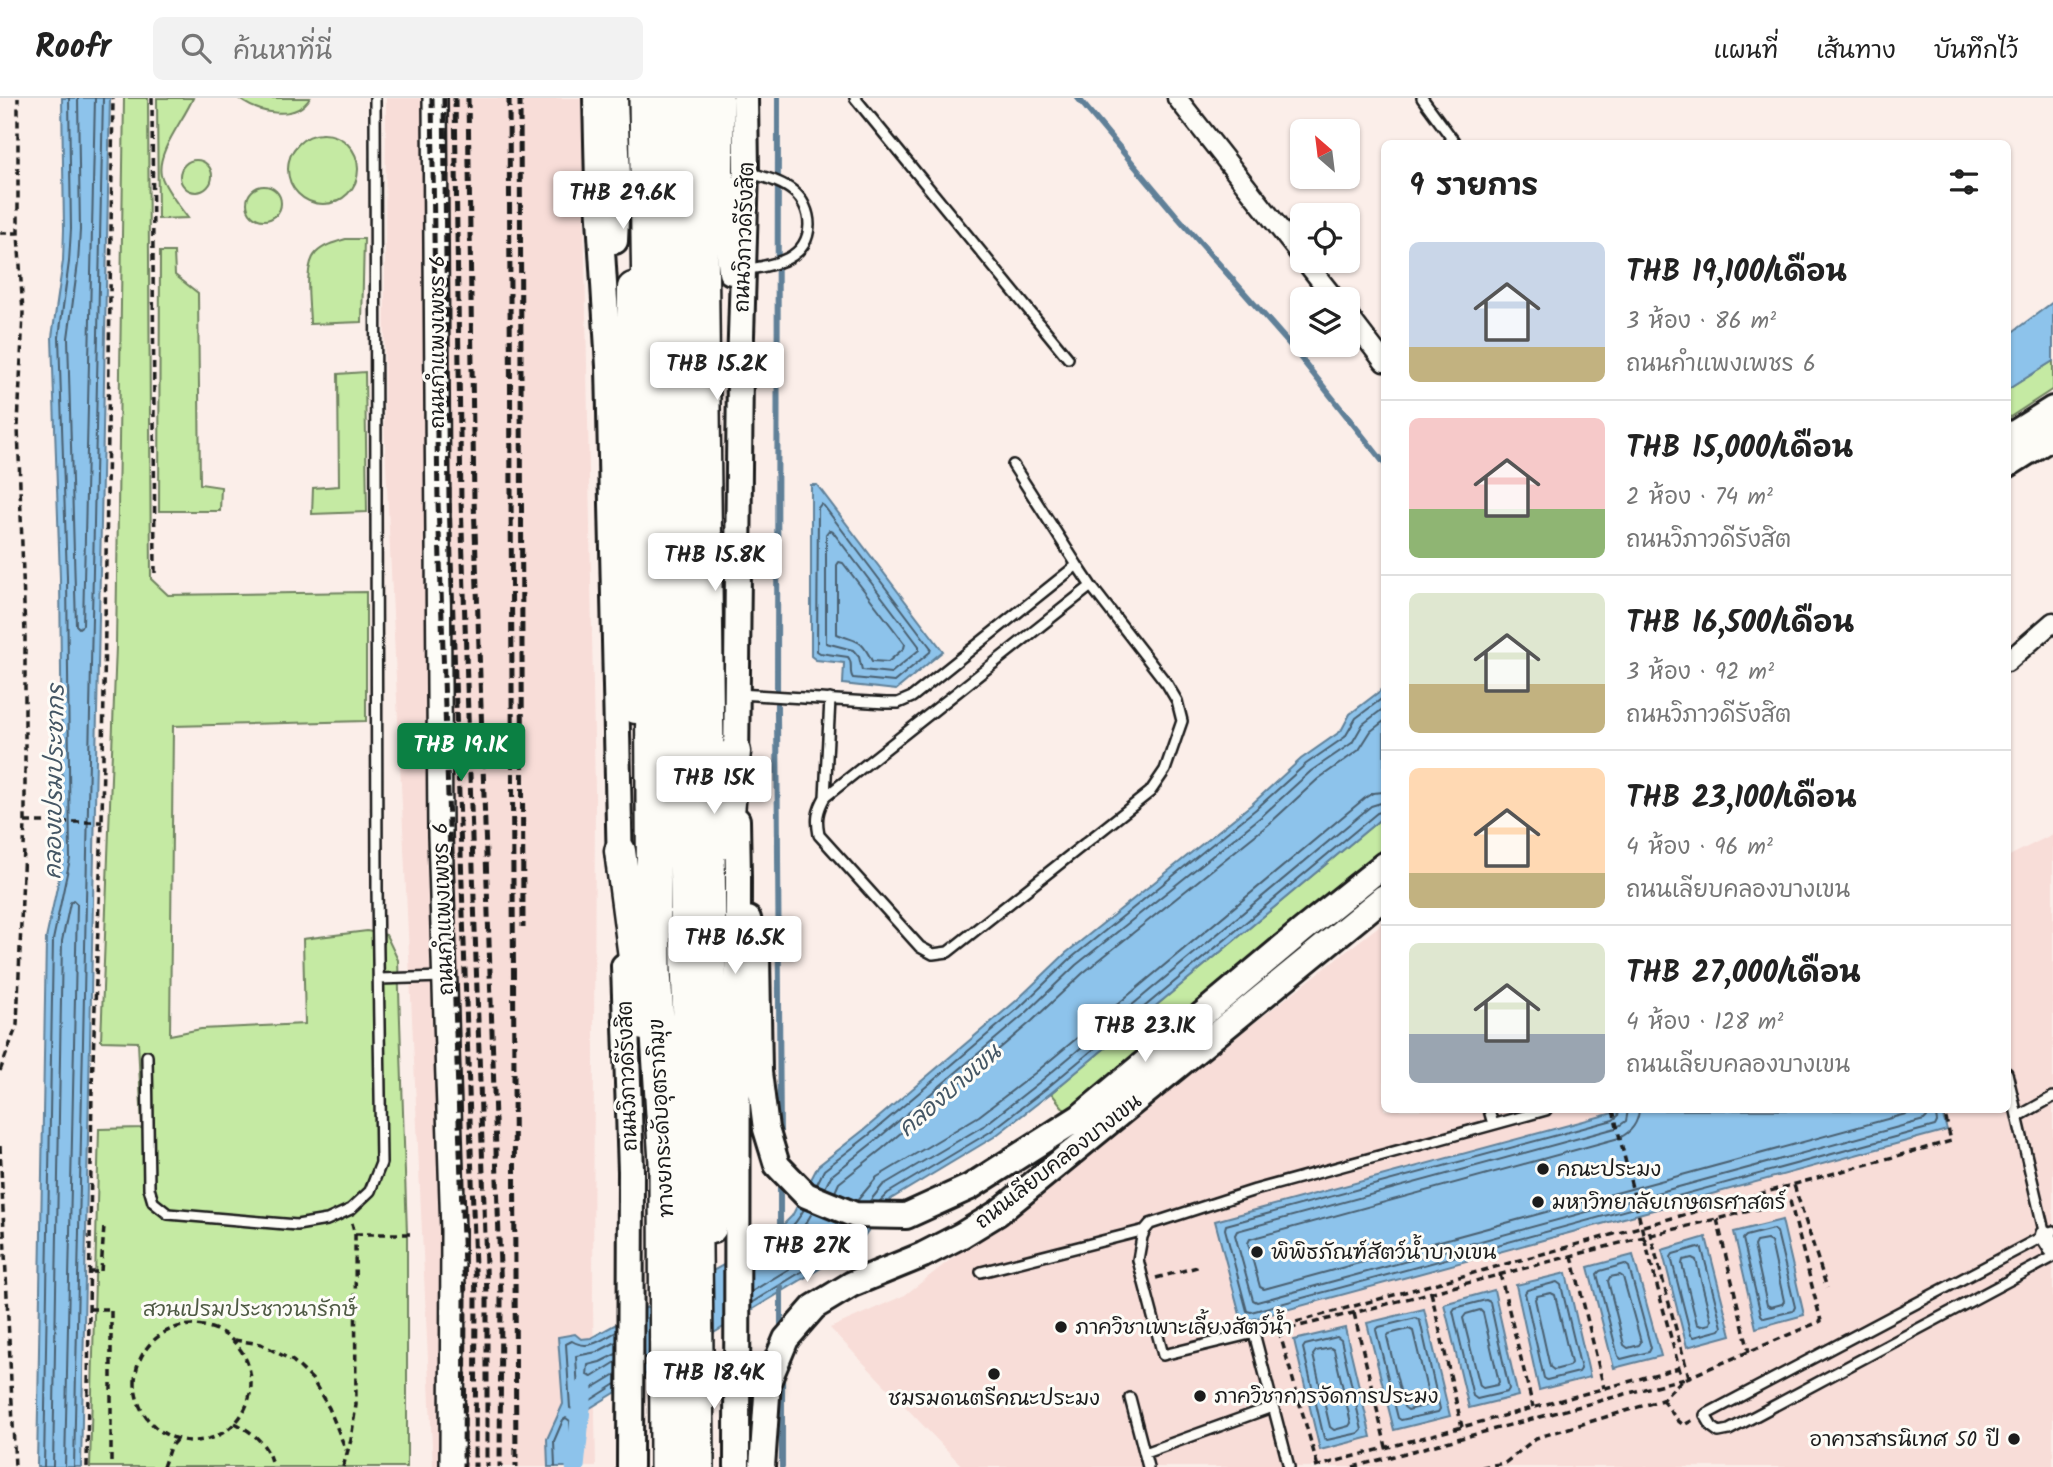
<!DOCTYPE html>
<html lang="th">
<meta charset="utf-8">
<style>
:root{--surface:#fff;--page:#f2f2f2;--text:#222;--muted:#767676;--line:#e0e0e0;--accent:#0b8043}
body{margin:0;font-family:Kalam,"Playpen Sans Thai",sans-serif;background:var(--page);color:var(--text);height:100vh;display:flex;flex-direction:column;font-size:26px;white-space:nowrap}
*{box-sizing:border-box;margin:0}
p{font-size:23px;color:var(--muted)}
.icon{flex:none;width:38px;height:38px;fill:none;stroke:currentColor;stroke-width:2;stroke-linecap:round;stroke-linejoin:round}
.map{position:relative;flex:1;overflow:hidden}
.details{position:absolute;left:1381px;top:42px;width:630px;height:973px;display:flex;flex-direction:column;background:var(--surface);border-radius:10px;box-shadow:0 2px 5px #0004}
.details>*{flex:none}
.needle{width:46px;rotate:332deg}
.controls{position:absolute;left:1290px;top:21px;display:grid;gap:14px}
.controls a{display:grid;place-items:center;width:70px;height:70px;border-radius:10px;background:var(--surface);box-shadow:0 2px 5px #0004;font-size:35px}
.price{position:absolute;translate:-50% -60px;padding:0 16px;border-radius:7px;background:#fff;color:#222;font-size:23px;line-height:46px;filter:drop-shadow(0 2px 4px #0008)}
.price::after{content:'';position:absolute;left:50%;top:42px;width:21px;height:16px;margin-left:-10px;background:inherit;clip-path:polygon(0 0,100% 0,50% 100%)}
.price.current{background:var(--accent);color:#fff}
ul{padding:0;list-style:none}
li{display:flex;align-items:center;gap:21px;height:175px;padding:0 28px}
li+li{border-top:2px solid var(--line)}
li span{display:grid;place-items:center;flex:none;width:196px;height:140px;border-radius:10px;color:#555}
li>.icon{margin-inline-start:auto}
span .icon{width:84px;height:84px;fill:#fffc;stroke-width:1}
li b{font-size:30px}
h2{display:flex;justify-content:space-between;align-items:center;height:84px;padding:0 28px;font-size:30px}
header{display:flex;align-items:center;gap:42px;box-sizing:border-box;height:98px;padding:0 35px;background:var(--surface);border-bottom:2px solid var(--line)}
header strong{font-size:33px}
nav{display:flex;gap:38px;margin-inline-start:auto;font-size:24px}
.search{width:490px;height:63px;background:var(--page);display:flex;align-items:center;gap:18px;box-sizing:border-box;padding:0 24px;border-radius:10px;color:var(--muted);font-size:26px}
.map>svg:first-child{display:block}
</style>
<header>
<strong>Roofr</strong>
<div class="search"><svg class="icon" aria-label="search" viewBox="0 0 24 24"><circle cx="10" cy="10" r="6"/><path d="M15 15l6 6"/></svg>ค้นหาที่นี่</div>
<nav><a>แผนที่</a><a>เส้นทาง</a><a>บันทึกไว้</a></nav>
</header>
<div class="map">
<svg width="2053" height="1369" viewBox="0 0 2053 1369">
<rect width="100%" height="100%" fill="#fbeee9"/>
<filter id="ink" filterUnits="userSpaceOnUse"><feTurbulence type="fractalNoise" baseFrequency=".0143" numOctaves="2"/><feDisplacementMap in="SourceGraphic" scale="14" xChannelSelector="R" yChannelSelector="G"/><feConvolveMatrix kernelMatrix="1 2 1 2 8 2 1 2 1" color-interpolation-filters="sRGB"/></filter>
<g filter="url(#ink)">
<path fill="#f8ddd8" d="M386,0H582L595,695L593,1210L596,1369H433L384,324Z
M2053,736V1369H963L830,1230L905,1197L1384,824V1012H2007V759Z"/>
<path fill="#c5eaa3" stroke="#708360" stroke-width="2" d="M124,0H148L151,481L168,497L366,494V623L173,628L170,937L201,931L305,926L303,841L367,833L386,837L398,862L407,1136V1369H90L99,1031L142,1030L138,944L101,943L116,548Z
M157,0H193C184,22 156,54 161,77C165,91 180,109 188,120L158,121Z
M238,0H310C295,24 257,15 238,0Z
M288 71a35 35 0 1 1 70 0a35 35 0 1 1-70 0Z
M180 78a16 16 0 1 1 32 0a16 16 0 1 1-32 0Z
M247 105a17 17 0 1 1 34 0a17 17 0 1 1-34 0Z
M346,141H364L362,224L310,226C310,207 303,169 316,155C324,147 336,144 346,141Z
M160,154H174L175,177L198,195L200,386L221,389L220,413H159Z
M2053,263V291L2007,321V292Z
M365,274L367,414L312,416L313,390L339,388L338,276Z
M1384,718V759L1069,1017L1051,995Z"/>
<path fill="#8dc3eb" stroke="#608098" stroke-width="2" d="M62,0H110L81,1369H37L46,841L63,761L60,480L52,239L63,163L64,131Z
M2053,204V263L2007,292V238Z
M811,387H817L943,553L896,592L843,586L844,565L816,562L811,558Z
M1384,590V718L1051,995L994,1039L891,1101L857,1148L577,1318L578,1369H548L547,1341L563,1306L558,1239L575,1236L581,1241L591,1240L767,1143L792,1118L818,1068L865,1031L1016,903L1066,855L1252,706L1301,661L1341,633L1350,616Z
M1624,1012H1941L1947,1032L1242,1224L1215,1123Z
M1782,1122L1804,1217L1756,1230L1734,1134Z
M1706,1139L1731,1237L1687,1249L1662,1152Z
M1633,1157L1661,1258L1614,1270L1588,1169Z
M1566,1175L1590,1279L1539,1292L1516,1187Z
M1494,1192L1518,1298L1469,1310L1444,1206Z
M1424,1211L1450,1318L1394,1332L1367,1225Z
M1345,1230L1371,1339L1320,1352L1294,1242Z"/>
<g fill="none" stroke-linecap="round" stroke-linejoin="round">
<path stroke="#495f6f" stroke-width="2" d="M78,0L80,132L78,165L68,240L76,527L79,530L83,527L95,0
M821,406L824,408L931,550L930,554L894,584L853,580C848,574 854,566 848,559L820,555L817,553L818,410Z
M829,432L833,434L919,548V552L891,575L862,572L859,559L853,552L826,545V436Z
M839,464L843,465L905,546L904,550L888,564L872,563C860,539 858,545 837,536V467Z
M1619,1012L1618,1018L1613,1022L1226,1127L1225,1131L1247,1213L1251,1214L1935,1028L1937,1024L1935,1012
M1628,1012L1626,1023L1616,1030L1237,1133L1235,1137L1253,1202L1257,1204L1924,1022L1927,1019L1926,1012
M1639,1012C1638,1025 1632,1034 1619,1040L1250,1141L1248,1145L1260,1189L1264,1191L1913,1014L1916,1012
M817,1086L824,1072L869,1037L1020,909L1070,861L1256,711L1306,666L1345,639L1356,620L1384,599
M825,1090L831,1078L875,1043L1026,915L1076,867L1262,718L1311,673L1352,645L1363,626L1384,610
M835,1094L839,1085L882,1051L1032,923L1083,875L1269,726L1318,681L1359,652L1371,633L1384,623
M857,1103L877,1079L979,1018L1035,975L1365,700L1373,695L1384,694
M870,1103L883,1087L985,1027L1041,983L1371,708L1384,704
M880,1103L888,1095L990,1034L1047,990L1377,715L1384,713
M1773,1131L1777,1134L1795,1209L1793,1213L1764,1220L1761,1217L1743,1141L1746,1138Z
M1767,1142L1771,1144L1784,1203L1782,1206L1771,1209L1767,1207L1754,1148L1756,1144Z
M1698,1149L1702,1151L1722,1229L1720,1232L1694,1239L1691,1237L1671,1159L1673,1156Z
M751,1159C772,1148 793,1133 804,1111
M1692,1160L1696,1162L1711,1222L1710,1226L1701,1228L1697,1226L1682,1166L1683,1162Z
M1625,1166L1629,1169L1651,1250L1649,1254L1621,1261L1618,1258L1597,1176L1600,1173Z
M751,1169C776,1156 799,1140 812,1115
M1620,1177L1623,1179L1641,1244L1639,1247L1628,1250L1624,1247L1608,1183L1610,1179Z
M1557,1184L1561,1187L1581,1271L1579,1274L1547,1282L1544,1280L1525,1195L1527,1192Z
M751,1194L845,1137L850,1130
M1551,1195L1555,1197L1571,1265L1569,1268L1554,1272L1550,1269L1535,1201L1537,1198Z
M1486,1202L1490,1204L1509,1291L1507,1294L1477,1301L1473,1298L1453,1213L1455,1210Z
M751,1205L851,1143L860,1131
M1480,1212L1483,1215L1499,1284L1497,1287L1483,1290L1480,1288L1463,1220L1466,1216Z
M1416,1220L1420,1223L1440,1311L1438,1314L1401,1322L1398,1320L1376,1232L1379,1229Z
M1409,1231L1413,1233L1430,1304L1428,1307L1408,1312L1404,1309L1387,1239L1389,1236Z
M1337,1239L1341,1242L1362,1332L1359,1335L1327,1342L1324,1340L1303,1250L1305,1247Z
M1331,1250L1334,1252L1351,1325L1349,1328L1334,1332L1330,1329L1313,1257L1316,1253Z
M616,1264L592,1279L587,1277L588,1267L600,1264L616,1256
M616,1276L583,1296L578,1295L576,1258L597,1254L616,1244
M616,1286L575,1312L570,1310L566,1246L572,1243C588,1253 602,1242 616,1234
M44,1369L53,842L70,761L67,479L59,239L69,164L71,131L69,0
M53,1369L62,843L70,805L73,802L77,806L65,1369
M74,1369L103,0
M555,1369L554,1343L563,1322L566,1320L570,1323L571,1369"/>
<path stroke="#608098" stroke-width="6" d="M778,0L777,613L780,1042
M1078,0L1175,116L1292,249L1384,365
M780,1080V1136
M781,1189V1234
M782,1276V1369"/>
<path stroke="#8dc3eb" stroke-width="19" d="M575,1369L583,1291"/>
<defs>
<path id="service" d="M855,0L1068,260
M1422,0L1456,46
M744,172C773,167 808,162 809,127C809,114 803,101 793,93C781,83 763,79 748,74
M1013,367L1077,467
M738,596L886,605H898L912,599L1077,467L1091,488L825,699C817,713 816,722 819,737L920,849L933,856L948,854L1150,694L1165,672L1182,623L1177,603L1167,586L1091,488
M825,699L830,601
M379,881L443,879
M147,958L149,1090L153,1104L168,1116L297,1127L327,1122L351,1111L370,1093L381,1065L377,791L375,0
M2007,975L2045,1137
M1489,1012L1493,1026
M2019,1018L2053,999
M2053,1133L1705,1317L1712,1329L1719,1334L1729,1332L2053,1159
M981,1174L1145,1132
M1130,1300L1148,1369
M1145,1355L1272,1309
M1289,1369L1254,1235L1163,1257L1138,1162L1142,1139L1145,1132L1150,1126L1255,1092L1546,1012"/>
<path id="minor" d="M1177,0L1302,159
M1305,163L1335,201
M1348,217L1384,264
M2007,564L2053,524
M2045,1137L2053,1150"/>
<path id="tertiary" d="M435,0L440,737L453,1133L452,1369"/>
<path id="secondary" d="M596,0L598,87L609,268L620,772
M721,0V73L731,174
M615,143L618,80L615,0
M2007,340L2053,311
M2007,367L2053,338
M736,672L740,271L746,73L745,0
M748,821L757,859L759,974L766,1031L777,1067L806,1097L855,1117L906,1118L970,1089L1080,1019L1303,832L1384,767
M624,868L631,1073L630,1369
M737,1369L738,779L737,722
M762,1369L768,1284L786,1241L814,1209L852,1186L923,1157L962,1137L998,1115L1384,799"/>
<path id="trunk" d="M701,0L711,880V1130
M633,190L631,334L636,610
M726,745L735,654
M620,753L643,927"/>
<path id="motorway" d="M646,0L651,341L654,874L666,1064L667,1369
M674,0L688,866L694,1039L697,1369"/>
</defs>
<use href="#service" stroke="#1c1c1c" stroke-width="14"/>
<use href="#minor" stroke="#1c1c1c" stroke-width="23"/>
<use href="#tertiary" stroke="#1c1c1c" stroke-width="28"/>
<use href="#secondary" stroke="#1c1c1c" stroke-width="30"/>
<use href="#trunk" stroke="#1c1c1c" stroke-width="35"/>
<use href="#motorway" stroke="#1c1c1c" stroke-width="38"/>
<path stroke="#1c1c1c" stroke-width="3.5" stroke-dasharray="7 5" stroke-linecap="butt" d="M152,0L155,478
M0,135H18
M25,724H102
M0,973L17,927L25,724V536L18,328L23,215L18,135V0
M1613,1012L1644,1139L1682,1281
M0,1048L15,1369
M1794,1087L1827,1190
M1717,1121L1749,1254
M355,1136H412
M1572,1158L1604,1290
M90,1174H101L104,1128
M1500,1176L1533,1309
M1156,1180L1201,1168
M1431,1194L1462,1329
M89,1211H111V1369
M1354,1215L1386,1349
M1262,1223L1278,1229L1951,1043L1944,1012
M135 1285a58 58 0 1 1 116 0a58 58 0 1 1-116 0Z
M1279,1233L1318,1369
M1266,1234L1279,1233L1353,1215L1651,1137L1790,1103L1821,1223L1682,1282L1662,1302L1536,1340L1505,1365L1482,1369
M234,1242L261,1246L293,1263L312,1281L329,1310L346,1352
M1662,1302C1671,1310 1673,1321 1684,1327L1693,1322
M235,1325C254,1335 269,1347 272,1369
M87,1369L92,988L102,724L113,0
M163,1369L170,1349L176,1342
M343,1369L351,1342L356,1307L355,1136L352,1125
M1315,1369L1679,1270
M1353,1369L1689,1279L1648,1128"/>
<use href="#service" stroke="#fdfcf7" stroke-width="9"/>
<use href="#minor" stroke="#fdfcf7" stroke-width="18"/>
<use href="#tertiary" stroke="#fdfcf7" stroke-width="23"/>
<use href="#secondary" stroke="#fdfcf7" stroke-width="24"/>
<use href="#trunk" stroke="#fdfcf7" stroke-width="30"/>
<use href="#motorway" stroke="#fdfcf7" stroke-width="33"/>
<path stroke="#1c1c1c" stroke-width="5" stroke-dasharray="10 5" stroke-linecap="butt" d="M432,0L438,403L465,1200L464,1369
M444,0L449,402L476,1199L475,1369
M455,0L461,402L487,1199V1369
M468,0L474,402L501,1199L500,1369
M509,0L516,1369
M520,0L523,829"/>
</g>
</g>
<g fill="#1c1c1c" stroke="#fdfcf7" stroke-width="2.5">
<circle cx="1543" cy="1071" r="7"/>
<circle cx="1538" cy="1104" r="7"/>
<circle cx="1257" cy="1154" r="7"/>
<circle cx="1061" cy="1229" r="7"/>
<circle cx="994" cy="1276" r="7"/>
<circle cx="1200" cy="1298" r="7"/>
<circle cx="2014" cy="1341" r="7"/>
</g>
<g text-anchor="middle" stroke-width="6" stroke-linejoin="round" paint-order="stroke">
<g font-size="21" fill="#1c1c1c" stroke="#fdfcf7">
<text transform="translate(744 139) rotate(-88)" y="7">ถนนวิภาวดีรังสิต</text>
<text transform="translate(437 244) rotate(-90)" y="7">ถนนกำแพงเพชร 6</text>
<text transform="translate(443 811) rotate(-92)" y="7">ถนนกำแพงเพชร 6</text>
<text transform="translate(627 978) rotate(-92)" y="7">ถนนวิภาวดีรังสิต</text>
<text transform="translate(661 1020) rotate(-93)" y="7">ทางยกระดับอุตราภิมุข</text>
<text transform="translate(1058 1063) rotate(-38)" y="7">ถนนเลียบคลองบางเขน</text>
</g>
<g font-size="21" fill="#1c1c1c" stroke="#fdfcf7" text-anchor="start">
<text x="1557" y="1078">คณะประมง</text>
<text x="1552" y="1111">มหาวิทยาลัยเกษตรศาสตร์</text>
<text x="1271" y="1161">พิพิธภัณฑ์สัตว์น้ำบางเขน</text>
<text x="1075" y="1236">ภาควิชาเพาะเลี้ยงสัตว์น้ำ</text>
<text x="1214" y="1305">ภาควิชาการจัดการประมง</text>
<text x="994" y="1307" text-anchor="middle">ชมรมดนตรีคณะประมง</text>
<text x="2000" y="1348" text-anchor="end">อาคารสารนิเทศ 50 ปี</text>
</g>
<g font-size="21" fill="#4f5a44" stroke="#fdfcf7">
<text x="250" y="1218">สวนเปรมประชาวนารักษ์</text>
</g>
<g font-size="23" font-style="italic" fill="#445664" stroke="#fdfcf7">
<text transform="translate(54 684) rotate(-89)" y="8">คลองเปรมประชากร</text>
<text transform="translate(949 992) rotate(-41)" y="8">คลองบางเขน</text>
</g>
</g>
</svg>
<div class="controls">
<a><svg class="needle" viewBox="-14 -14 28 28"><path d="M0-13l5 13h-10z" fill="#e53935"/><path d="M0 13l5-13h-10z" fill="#767676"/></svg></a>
<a><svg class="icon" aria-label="locate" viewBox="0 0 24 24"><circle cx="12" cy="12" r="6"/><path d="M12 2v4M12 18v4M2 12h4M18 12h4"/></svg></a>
<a><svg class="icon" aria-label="layers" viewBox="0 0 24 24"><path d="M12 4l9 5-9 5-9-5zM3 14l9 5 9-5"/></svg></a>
</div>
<b class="price" style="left:623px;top:133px">THB 29.6K</b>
<b class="price" style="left:717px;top:304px">THB 15.2K</b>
<b class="price" style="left:715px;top:495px">THB 15.8K</b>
<b class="price current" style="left:461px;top:685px">THB 19.1K</b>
<b class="price" style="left:714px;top:718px">THB 15K</b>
<b class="price" style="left:735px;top:878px">THB 16.5K</b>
<b class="price" style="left:1145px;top:966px">THB 23.1K</b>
<b class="price" style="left:807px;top:1186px">THB 27K</b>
<b class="price" style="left:714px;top:1313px">THB 18.4K</b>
<section class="details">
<h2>9 รายการ<svg class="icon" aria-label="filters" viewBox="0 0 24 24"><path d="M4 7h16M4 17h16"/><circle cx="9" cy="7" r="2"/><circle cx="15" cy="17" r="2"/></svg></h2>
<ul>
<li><span style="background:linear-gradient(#c9d6e8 75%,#c2b280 0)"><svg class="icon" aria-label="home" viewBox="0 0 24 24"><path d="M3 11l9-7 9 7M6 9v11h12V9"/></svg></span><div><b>THB 19,100/เดือน</b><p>3 ห้อง · 86 m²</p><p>ถนนกำแพงเพชร 6</p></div></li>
<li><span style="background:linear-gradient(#f6c9c9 65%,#8fb573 0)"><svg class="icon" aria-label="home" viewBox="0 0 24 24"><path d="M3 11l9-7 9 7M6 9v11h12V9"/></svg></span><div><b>THB 15,000/เดือน</b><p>2 ห้อง · 74 m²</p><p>ถนนวิภาวดีรังสิต</p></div></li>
<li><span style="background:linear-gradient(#dfe7d0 65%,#c2b280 0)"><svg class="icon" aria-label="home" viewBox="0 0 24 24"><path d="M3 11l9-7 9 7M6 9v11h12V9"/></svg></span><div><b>THB 16,500/เดือน</b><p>3 ห้อง · 92 m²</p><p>ถนนวิภาวดีรังสิต</p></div></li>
<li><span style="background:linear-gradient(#ffd9b3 75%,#c2b280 0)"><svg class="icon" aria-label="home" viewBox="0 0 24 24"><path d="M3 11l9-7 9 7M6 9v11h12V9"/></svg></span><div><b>THB 23,100/เดือน</b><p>4 ห้อง · 96 m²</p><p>ถนนเลียบคลองบางเขน</p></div></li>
<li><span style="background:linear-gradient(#dfe7d0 65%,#9aa5b1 0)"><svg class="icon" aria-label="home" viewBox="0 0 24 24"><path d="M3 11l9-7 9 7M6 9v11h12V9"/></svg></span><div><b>THB 27,000/เดือน</b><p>4 ห้อง · 128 m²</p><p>ถนนเลียบคลองบางเขน</p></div></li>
</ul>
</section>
</div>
